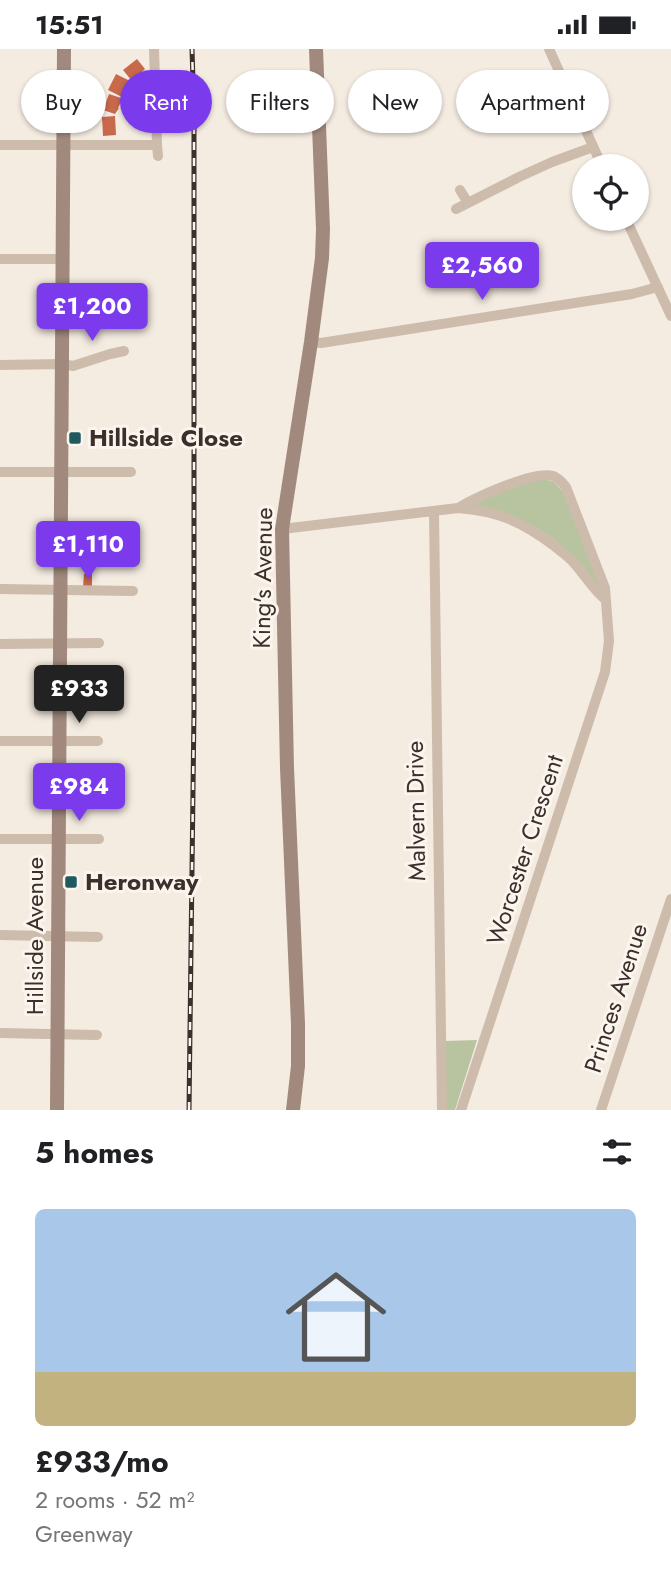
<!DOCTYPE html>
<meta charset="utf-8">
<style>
:root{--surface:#fff;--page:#f6f6f6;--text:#202124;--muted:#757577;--line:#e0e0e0;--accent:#7c3aed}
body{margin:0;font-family:Jost,sans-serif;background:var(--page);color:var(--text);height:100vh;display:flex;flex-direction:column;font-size:26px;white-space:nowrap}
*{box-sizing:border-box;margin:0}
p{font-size:23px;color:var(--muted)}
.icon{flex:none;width:38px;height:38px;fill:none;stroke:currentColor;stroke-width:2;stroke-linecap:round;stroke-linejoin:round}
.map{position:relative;height:1061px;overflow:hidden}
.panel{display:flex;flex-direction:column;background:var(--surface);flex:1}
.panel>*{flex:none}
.hud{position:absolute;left:21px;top:21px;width:630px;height:63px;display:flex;gap:14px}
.tools{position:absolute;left:572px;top:105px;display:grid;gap:14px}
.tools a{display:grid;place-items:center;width:77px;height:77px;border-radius:50%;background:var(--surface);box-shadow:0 2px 5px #0004;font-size:35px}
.price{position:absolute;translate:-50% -60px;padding:0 16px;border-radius:7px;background:var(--accent);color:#fff;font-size:23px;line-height:46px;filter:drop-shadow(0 2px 4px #0008)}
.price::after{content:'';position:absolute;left:50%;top:42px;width:21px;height:16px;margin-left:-10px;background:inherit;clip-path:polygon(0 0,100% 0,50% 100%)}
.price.active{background:#222;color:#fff}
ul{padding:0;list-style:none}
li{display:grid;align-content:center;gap:14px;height:371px;padding:0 35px}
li+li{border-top:2px solid var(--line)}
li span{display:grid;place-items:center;height:217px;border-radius:10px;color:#555}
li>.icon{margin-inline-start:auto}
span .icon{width:126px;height:126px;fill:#fffc;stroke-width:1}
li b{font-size:30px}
h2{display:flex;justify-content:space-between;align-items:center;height:84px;padding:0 35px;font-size:30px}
.tag{padding:0 24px;border-radius:32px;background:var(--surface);box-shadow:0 2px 5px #0004;font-size:24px;line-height:63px}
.tag.active{background:var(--accent);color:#fff}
.status{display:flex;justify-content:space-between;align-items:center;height:49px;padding:0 35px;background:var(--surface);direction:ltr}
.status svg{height:19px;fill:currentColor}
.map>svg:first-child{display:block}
</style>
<div class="status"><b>15:51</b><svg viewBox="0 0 49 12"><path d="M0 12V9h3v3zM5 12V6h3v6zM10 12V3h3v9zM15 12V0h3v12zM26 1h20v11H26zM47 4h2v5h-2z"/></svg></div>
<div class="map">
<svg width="671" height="1061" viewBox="0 0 671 1061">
<rect width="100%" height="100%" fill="#f4ebe1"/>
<path fill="#b8c4a0" d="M545,430L554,433L564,443L602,540L599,541C588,528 579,513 567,502C541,477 508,462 472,457L470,454L532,432Z
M477,991L455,1061H446L445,992Z"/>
<path fill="#c8694b" d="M137,10L145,20L132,32L123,21Z
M116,25L130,32L122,48L108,41Z
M109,45L121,49V53L118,59H119L115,65L103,61Z
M75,54H83L82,70H74Z
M115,67L116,86L103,87L102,68Z
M84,525H92V538H83Z"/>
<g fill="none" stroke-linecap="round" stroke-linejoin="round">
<path stroke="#cdbbac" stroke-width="10" d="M549,0L602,117
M0,96H157L154,0
M157,96L158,107
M460,141L468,154
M456,160L519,128L552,113L593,98
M626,170L671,267
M0,210H62
M311,293L321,294L632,245L658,238
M0,316L62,315L73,317L110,305L124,302
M0,423H131
M458,459C497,462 521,472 553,496C560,502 568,507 574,514C585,526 593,541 606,551
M434,463L442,1061
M282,480L458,459C475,449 534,421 553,427C558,429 562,433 566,438L605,539L609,592L605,623L461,1061
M0,540L133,542
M0,595L99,594
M0,692H98
M0,790H99
M0,886L98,888
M0,984L97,986
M601,1061L671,850"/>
<path stroke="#a18a7d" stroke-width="14" d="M57,1061L64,0
M293,1061L298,1017V975L287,719L282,480L311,293L322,209L323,180L316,0"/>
<defs>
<path id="rail" d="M189,1061L194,661V64L192,0"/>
</defs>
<use href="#rail" stroke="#3b302b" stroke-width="5"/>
<use href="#rail" stroke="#fbf5ee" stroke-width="2.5" stroke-dasharray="8" stroke-linecap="butt"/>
</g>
<g fill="#1f5a5e" stroke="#fbf5ee" stroke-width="2.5">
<rect x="68" y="382" width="14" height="14" rx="3.5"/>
<rect x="64" y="826" width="14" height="14" rx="3.5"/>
</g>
<g text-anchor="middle" stroke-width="6" stroke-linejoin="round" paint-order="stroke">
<g font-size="24" font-weight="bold" fill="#3b302b" stroke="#fbf5ee" text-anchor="start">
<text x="89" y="397">Hillside Close</text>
<text x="85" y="841">Heronway</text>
</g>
<g font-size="24" fill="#3b302b" stroke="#fbf5ee">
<text transform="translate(263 529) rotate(-89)" y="8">King's Avenue</text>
<text transform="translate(416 762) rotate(-91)" y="8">Malvern Drive</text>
<text transform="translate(525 801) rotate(-72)" y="8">Worcester Crescent</text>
<text transform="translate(35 887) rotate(-90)" y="8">Hillside Avenue</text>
<text transform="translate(616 949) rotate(-72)" y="8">Princes Avenue</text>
</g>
</g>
</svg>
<div class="tools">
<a><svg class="icon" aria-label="locate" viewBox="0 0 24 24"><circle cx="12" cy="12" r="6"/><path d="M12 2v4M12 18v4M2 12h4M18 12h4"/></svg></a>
</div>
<b class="price" style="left:482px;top:253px">£2,560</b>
<b class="price" style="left:92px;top:294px">£1,200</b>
<b class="price" style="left:88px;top:532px">£1,110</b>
<b class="price active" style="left:79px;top:676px">£933</b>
<b class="price" style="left:79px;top:774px">£984</b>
<div class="hud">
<a class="tag">Buy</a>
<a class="tag active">Rent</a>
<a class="tag">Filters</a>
<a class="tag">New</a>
<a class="tag">Apartment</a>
</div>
</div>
<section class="panel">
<h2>5 homes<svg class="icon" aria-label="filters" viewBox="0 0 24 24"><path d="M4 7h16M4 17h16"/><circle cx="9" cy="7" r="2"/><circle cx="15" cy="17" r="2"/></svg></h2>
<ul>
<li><span style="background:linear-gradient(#a9c7e8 75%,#c2b280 0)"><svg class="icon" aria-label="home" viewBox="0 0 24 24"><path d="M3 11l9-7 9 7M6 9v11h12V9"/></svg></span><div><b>£933/mo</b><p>2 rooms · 52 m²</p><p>Greenway</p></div></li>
</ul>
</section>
